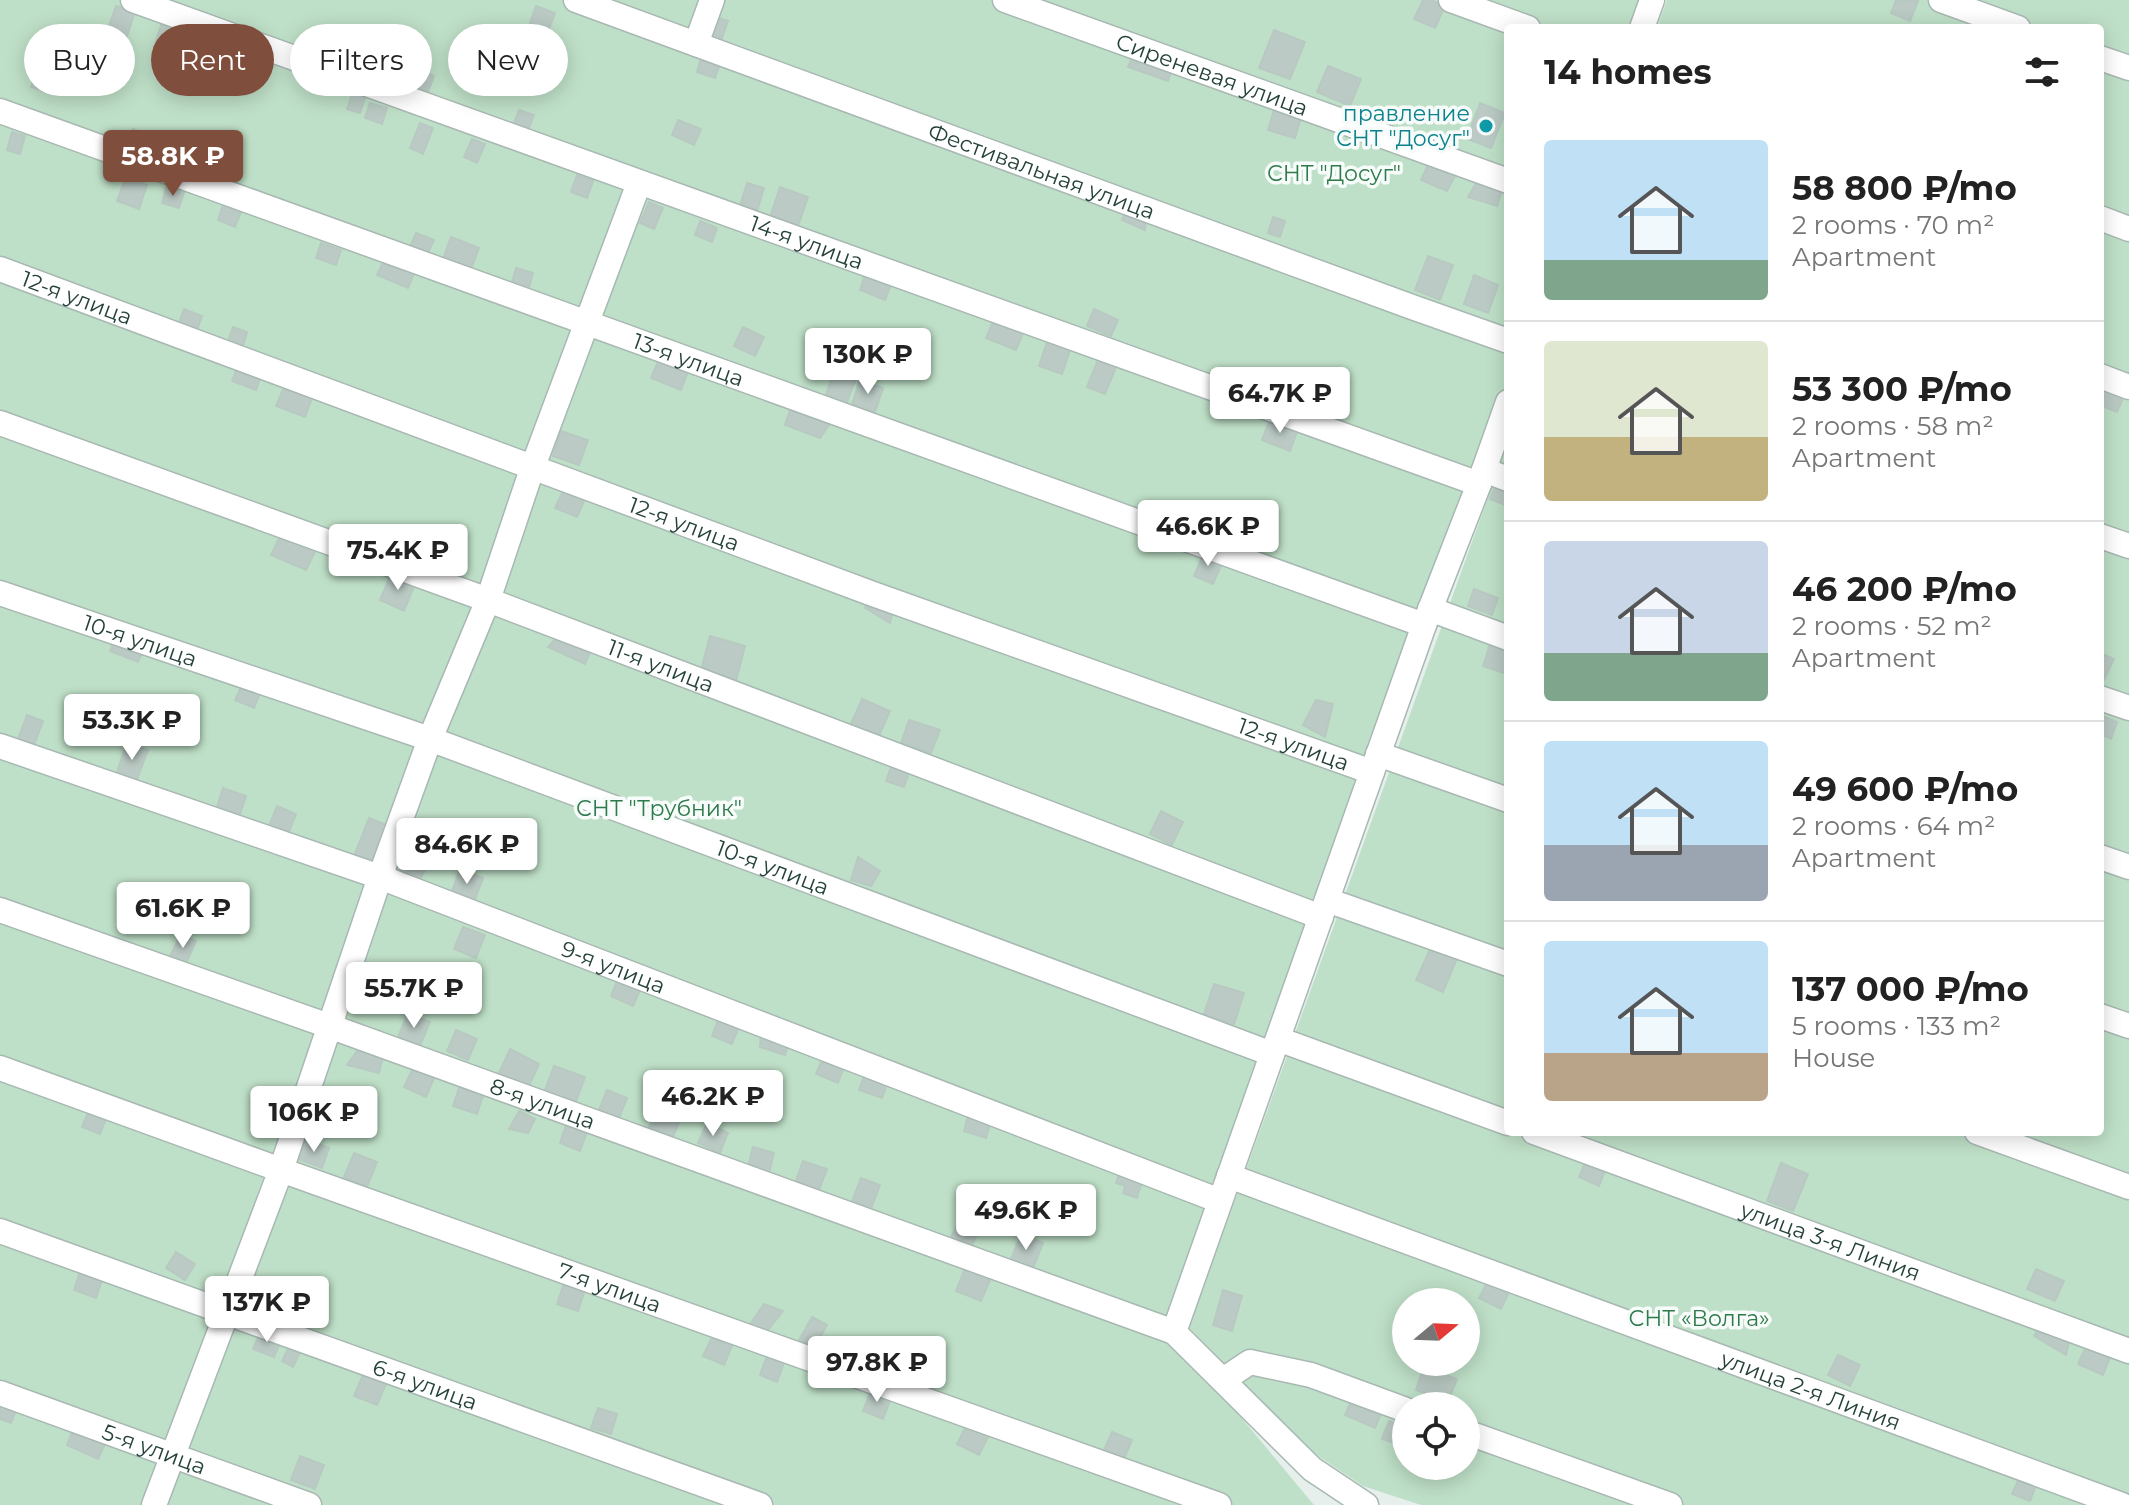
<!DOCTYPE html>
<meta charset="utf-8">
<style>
:root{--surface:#fff;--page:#f2f2f2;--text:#222;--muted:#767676;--line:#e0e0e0;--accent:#804e3d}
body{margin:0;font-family:Montserrat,sans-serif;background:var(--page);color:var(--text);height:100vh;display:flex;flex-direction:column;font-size:30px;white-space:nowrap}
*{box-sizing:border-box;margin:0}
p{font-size:26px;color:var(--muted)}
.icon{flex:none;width:44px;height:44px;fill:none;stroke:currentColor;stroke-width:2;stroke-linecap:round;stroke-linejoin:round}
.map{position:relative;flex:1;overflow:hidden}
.sheet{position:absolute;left:1504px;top:24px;width:600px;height:1112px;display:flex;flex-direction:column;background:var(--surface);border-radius:8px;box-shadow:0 4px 20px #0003}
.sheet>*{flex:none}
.banner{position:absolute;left:24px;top:24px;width:760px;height:72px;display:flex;gap:16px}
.needle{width:52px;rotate:71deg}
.tools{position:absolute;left:1392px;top:1288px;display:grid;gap:16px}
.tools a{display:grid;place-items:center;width:88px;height:88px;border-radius:50%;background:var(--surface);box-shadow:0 4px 20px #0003;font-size:40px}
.price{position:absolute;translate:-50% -68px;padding:0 18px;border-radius:8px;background:#fff;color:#222;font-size:26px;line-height:52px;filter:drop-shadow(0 2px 4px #0008)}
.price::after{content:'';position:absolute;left:50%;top:48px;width:24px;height:18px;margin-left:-12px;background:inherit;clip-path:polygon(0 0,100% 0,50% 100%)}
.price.current{background:var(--accent);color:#fff}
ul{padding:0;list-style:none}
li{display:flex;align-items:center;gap:24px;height:200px;padding:0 40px}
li+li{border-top:2px solid var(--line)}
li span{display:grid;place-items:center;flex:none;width:224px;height:160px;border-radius:8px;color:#555}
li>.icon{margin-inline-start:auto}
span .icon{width:96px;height:96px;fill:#fffc;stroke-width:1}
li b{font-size:34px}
h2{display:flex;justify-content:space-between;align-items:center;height:96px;padding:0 40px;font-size:34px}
.tag{padding:0 28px;border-radius:36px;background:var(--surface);box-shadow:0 4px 20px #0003;font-size:28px;line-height:72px}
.tag.current{background:var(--accent);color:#fff}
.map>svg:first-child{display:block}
</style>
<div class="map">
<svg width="2129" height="1505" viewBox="0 0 2129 1505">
<rect width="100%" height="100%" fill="#e6efeb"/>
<path fill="#bfe0c8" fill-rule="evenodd" d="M0,0H1648L1638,28H1508V394L1170,1332L1314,1505H0Z
M1667,0H2129V1505H1421L1363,1486L1315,1454L1189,1328L1508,442V1132H2100V28H1657ZM1406,1302H1466V1362H1406ZM1406,1406H1466V1466H1406Z"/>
<path fill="#bbcac4" stroke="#b8c9c2" stroke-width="2" d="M1423,0H1431L1445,6L1435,28L1414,19Z
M1896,0L1918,1L1910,21L1891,13Z
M116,6L135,12L127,36L108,29Z
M536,6L555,13L549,29L530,23Z
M716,17L728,21L721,41L709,37Z
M162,22L181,28L173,53L154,47Z
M1274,30L1305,42L1290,79L1259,68Z
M326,35L345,42L339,58L320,52Z
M241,54L258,60L250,81L233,75Z
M1133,54L1172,69L1168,81L1128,67Z
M701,58L720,64L715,78L697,72Z
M40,62L57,68L48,93L31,87Z
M1328,66L1361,79L1350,106L1317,92Z
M419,69L434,76L426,97L410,91Z
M352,94L365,98L360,113L347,109Z
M370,103L387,108L382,124L365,118Z
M1480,103L1505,113L1491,148L1467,139Z
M1275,106L1302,114L1295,138L1268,130Z
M519,110L534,115L527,133L512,127Z
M678,120L701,129L694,145L672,135Z
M420,123L433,128L423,154L410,148Z
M133,129L152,136L145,155L126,149Z
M12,132L25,136L20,154L7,150Z
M472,139L485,144L477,163L464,157Z
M216,153L230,158L220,182L207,177Z
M1430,160L1457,172L1447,191L1421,180Z
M577,175L593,181L587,198L571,192Z
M126,177L147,185L139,209L117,201Z
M1478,180L1503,188L1497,206L1468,197Z
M747,183L764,188L757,211L740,206Z
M780,187L808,197L798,226L770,217Z
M166,188L184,193L179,208L162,203Z
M649,202L663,208L654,229L640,223Z
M223,205L241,212L235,227L218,220Z
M1127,210L1146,218L1145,230L1122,220Z
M1273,217L1285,221L1280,237L1268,233Z
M700,221L717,228L712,242L695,235Z
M416,233L434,240L426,257L409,249Z
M451,237L479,248L471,269L443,259Z
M321,243L341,250L336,265L316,258Z
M1428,256L1453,265L1440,300L1415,290Z
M385,258L415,271L408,288L377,275Z
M516,268L533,273L527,295L510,289Z
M866,272L892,282L885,300L860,290Z
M1474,275L1498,285L1488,313L1464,304Z
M184,309L202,316L196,333L178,326Z
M1094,309L1118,320L1111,336L1087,326Z
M994,319L1024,331L1016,350L986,338Z
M233,327L247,332L242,349L227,344Z
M743,327L764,337L755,356L734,346Z
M1048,339L1071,347L1062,374L1039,366Z
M660,357L689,369L681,390L651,378Z
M1099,357L1117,365L1105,394L1087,387Z
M237,368L261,376L256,390L232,381Z
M834,372L855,380L846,405L825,397Z
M860,380L883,388L875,412L852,404Z
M2100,386L2124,396L2117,412L2100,405Z
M284,387L312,398L305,417L276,406Z
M1321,387L1340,395L1330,419L1310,410Z
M792,404L833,419L820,438L785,425Z
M1270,419L1298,429L1290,451L1262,440Z
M561,431L588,440L579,465L553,456Z
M564,489L585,499L577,517L555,508Z
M1494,489L1508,494V506L1490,499Z
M282,532L317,548L306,570L271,555Z
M1204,553L1223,561L1213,584L1194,576Z
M391,574L415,584L404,611L380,600Z
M1474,589L1498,598L1492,615L1468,606Z
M873,594L894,607L890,623L865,608Z
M559,635L591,650L585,664L548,647Z
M710,636L745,646L734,689L702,666Z
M116,637L144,649L138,662L110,651Z
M1490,644L1508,649L1507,674L1483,666Z
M2100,653L2114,659L2104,680L2100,678Z
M244,681L262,689L254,708L235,700Z
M862,699L890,711L878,738L850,726Z
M1316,700L1333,704L1325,737L1303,725Z
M27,715L43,721L34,745L18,739Z
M2100,715L2117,722L2111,739L2100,734Z
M909,720L940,730L931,753L901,743Z
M127,743L148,750L136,782L116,775Z
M893,761L911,767L904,787L886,781Z
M223,788L246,796L238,820L215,813Z
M277,806L296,814L287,837L268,829Z
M1161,811L1183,822L1172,845L1150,834Z
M369,818L387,825L370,869L352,861Z
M412,849L430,859L419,882L400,873Z
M858,857L880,871L871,886L851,880Z
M460,869L483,878L474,902L451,894Z
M463,927L485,935L476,958L454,949Z
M181,934L196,941L185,966L169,958Z
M1432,945L1458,956L1443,992L1416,980Z
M618,978L641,988L633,1006L611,996Z
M1214,984L1244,993L1234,1024L1204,1014Z
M408,1013L430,1022L420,1046L398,1037Z
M719,1018L739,1027L732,1044L712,1036Z
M456,1030L477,1039L468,1060L447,1051Z
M761,1032L789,1042L785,1055L760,1047Z
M360,1047L384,1053L379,1073L347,1065Z
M510,1049L539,1064L528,1088L499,1073Z
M824,1055L845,1064L838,1083L816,1074Z
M414,1066L435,1076L426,1097L404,1087Z
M554,1066L585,1077L575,1104L544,1093Z
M865,1073L888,1081L882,1098L859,1090Z
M460,1085L484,1093L477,1114L453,1106Z
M607,1090L627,1098L619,1118L599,1110Z
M90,1108L108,1114L100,1134L82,1127Z
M657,1108L681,1118L673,1137L649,1127Z
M519,1111L535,1119L528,1133L509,1129Z
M969,1111L992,1118L986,1138L964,1131Z
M567,1122L588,1129L580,1151L560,1143Z
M707,1123L728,1133L720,1153L698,1143Z
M305,1139L329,1148L322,1168L298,1159Z
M753,1147L774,1153L769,1173L748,1166Z
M354,1153L377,1162L367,1187L344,1177Z
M1587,1158L1607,1166L1599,1186L1579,1177Z
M803,1161L827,1169L819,1190L796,1181Z
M1781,1163L1808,1174L1793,1211L1767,1201Z
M1120,1170L1143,1178L1137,1198L1123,1193L1125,1186L1116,1183Z
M861,1178L880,1185L871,1209L852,1201Z
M962,1215L982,1225L971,1247L951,1237Z
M1021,1234L1043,1243L1032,1271L1010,1262Z
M176,1252L195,1264L185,1280L166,1268Z
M965,1268L991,1278L981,1301L956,1291Z
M81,1269L103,1277L96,1298L74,1290Z
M2036,1269L2064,1281L2055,1301L2027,1289Z
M1489,1279L1510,1290L1501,1309L1479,1298Z
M565,1280L586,1287L578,1311L557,1304Z
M269,1284L295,1291L289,1313L263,1306Z
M1223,1290L1242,1296L1232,1331L1213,1325Z
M764,1304L783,1311L768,1330L749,1326Z
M812,1317L827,1325L814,1348L799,1340Z
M2040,1326L2071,1334L2066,1355L2034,1336Z
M261,1330L282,1339L274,1357L253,1349Z
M712,1337L732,1346L724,1365L703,1356Z
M290,1344L301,1350L293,1367L282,1361Z
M2087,1344L2111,1355L2103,1375L2078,1364Z
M768,1353L785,1360L777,1382L760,1375Z
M1838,1355L1860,1365L1850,1386L1828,1375Z
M1424,1367L1457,1379L1448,1402L1416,1390Z
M365,1370L388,1379L377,1405L354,1396Z
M871,1390L891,1398L883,1419L863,1411Z
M1353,1396L1368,1402L1365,1409L1380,1416L1375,1428L1345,1415Z
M0,1402L17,1408L11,1423L0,1419Z
M598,1408L617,1414L611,1434L591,1428Z
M1389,1421L1404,1426L1397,1444L1382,1439Z
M967,1424L989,1435L979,1455L957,1444Z
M75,1425L107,1440L98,1459L67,1445Z
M1112,1432L1132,1440L1124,1459L1104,1450Z
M300,1456L324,1465L315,1489L291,1480Z
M2020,1476L2037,1483L2030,1501L2012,1494Z"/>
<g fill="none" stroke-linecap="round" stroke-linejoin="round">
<defs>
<g id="minor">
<path id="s1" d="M133,0L1479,484"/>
<path id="s2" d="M576,0L1412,307L1508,341"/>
<path id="s3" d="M1005,0L1508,181"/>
<path d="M1451,0L1528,28"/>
<path d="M1941,0L2018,28"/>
<path d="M1642,28L1652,0"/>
<path d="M696,44L712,0"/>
<path d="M2100,58L2129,68"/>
<path id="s4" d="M0,111L1424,625"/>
<path d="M2100,218L2129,229"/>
<path id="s5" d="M0,269L873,594L1372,772"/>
<path d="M2100,376L2129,387"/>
<path id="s6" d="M0,423L488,600L1321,917"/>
<path d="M1484,470L1508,479"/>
<path d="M2100,536L2129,546"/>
<path id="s7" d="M0,593L430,739L1272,1054"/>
<path d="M1430,609L1508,638"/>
<path d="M2100,698L2129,708"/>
<path id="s8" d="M0,746L380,877L1220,1201"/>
<path d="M1378,754L1508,800"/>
<path d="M2100,857L2129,867"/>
<path d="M1327,900L1508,964"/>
<path id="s9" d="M0,910L329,1026L1174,1332"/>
<path d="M2100,1016L2129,1026"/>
<path d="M1278,1039L1508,1123"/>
<path id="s10" d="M0,1068L281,1170L1219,1505"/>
<path id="s11" d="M1534,1132L2129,1351"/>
<path d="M1977,1132L2129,1187"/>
<path id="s12" d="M1229,1176L2122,1505"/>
<path id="s13" d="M0,1231L760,1505"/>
<path d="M1223,1380L1250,1362L1311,1375L1406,1410"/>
<path id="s14" d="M0,1393L309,1505"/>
<path d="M1466,1432L1670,1505"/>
<path d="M154,1505L281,1170L380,877L430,739L488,600L532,469L639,183"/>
<path d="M1366,1505L1312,1469L1174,1332L1424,625L1479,484L1508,402"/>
</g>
</defs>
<use href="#minor" stroke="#a8b8b2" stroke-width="27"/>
<use href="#minor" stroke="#fff" stroke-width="24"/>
</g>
<circle fill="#0f9aa8" stroke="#f7fbf9" stroke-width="3" cx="1486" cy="126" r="8"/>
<g text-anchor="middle" stroke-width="7" stroke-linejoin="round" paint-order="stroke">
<g font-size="22" fill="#24423a" stroke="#f7fbf9">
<text dy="8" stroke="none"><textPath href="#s3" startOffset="220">Сиреневая улица</textPath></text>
<text dy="8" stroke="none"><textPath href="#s2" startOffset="496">Фестивальная улица</textPath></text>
<text dy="8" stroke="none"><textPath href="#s1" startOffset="716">14-я улица</textPath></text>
<text dy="8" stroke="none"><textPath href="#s5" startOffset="82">12-я улица</textPath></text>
<text dy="8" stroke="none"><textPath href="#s4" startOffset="732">13-я улица</textPath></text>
<text dy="8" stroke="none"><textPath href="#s5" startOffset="730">12-я улица</textPath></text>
<text dy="8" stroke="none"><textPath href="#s7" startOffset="148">10-я улица</textPath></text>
<text dy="8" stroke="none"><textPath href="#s6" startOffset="704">11-я улица</textPath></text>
<text dy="8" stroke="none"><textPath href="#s5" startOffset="1378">12-я улица</textPath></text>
<text dy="8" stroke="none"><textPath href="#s7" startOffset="820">10-я улица</textPath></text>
<text dy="8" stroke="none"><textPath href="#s8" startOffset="652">9-я улица</textPath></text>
<text dy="8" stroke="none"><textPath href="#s9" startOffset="576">8-я улица</textPath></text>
<text dy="8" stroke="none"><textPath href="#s11" startOffset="316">улица 3-я Линия</textPath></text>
<text dy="8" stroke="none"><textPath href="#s10" startOffset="648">7-я улица</textPath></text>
<text dy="8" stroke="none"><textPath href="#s13" startOffset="452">6-я улица</textPath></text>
<text dy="8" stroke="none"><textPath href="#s12" startOffset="620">улица 2-я Линия</textPath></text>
<text dy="8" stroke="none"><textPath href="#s14" startOffset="164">5-я улица</textPath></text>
</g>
<g font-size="22" fill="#0d838f" stroke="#f7fbf9" text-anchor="end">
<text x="1470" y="121">правление<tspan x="1470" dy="25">СНТ "Досуг"</tspan></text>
</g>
<g font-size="22" fill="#2d7a4b" stroke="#f7fbf9">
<text x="1334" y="181">СНТ "Досуг"</text>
<text x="659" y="816">СНТ "Трубник"</text>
<text x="1699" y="1326">СНТ «Волга»</text>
</g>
</g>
</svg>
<div class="tools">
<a><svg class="needle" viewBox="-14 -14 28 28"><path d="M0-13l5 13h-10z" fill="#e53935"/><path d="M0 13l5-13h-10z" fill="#767676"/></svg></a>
<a><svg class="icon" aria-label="locate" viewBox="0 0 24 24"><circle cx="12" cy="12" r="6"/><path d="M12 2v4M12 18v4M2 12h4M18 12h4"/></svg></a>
</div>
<b class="price current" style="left:173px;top:198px">58.8K ₽</b>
<b class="price" style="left:868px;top:396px">130K ₽</b>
<b class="price" style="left:1280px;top:435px">64.7K ₽</b>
<b class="price" style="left:1208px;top:568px">46.6K ₽</b>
<b class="price" style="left:398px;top:592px">75.4K ₽</b>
<b class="price" style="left:132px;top:762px">53.3K ₽</b>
<b class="price" style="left:467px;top:886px">84.6K ₽</b>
<b class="price" style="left:183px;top:950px">61.6K ₽</b>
<b class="price" style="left:414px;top:1030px">55.7K ₽</b>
<b class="price" style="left:713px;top:1138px">46.2K ₽</b>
<b class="price" style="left:314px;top:1154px">106K ₽</b>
<b class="price" style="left:1026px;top:1252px">49.6K ₽</b>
<b class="price" style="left:267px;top:1344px">137K ₽</b>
<b class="price" style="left:877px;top:1404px">97.8K ₽</b>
<div class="banner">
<a class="tag">Buy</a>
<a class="tag current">Rent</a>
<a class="tag">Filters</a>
<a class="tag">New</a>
</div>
<section class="sheet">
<h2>14 homes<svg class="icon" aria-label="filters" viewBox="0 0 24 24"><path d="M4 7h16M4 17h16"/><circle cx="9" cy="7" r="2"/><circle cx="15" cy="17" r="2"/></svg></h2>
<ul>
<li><span style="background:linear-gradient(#bfe0f5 75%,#7fa58c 0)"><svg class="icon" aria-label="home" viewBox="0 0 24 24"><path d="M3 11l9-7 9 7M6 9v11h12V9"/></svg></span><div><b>58 800 ₽/mo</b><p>2 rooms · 70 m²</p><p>Apartment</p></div></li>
<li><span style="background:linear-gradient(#dfe7d0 60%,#c2b280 0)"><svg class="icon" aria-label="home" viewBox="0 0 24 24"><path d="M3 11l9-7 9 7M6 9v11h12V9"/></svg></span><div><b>53 300 ₽/mo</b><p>2 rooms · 58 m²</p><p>Apartment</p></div></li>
<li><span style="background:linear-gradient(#c9d6e8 70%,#7fa58c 0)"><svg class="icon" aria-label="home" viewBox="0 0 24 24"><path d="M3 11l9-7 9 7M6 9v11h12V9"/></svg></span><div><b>46 200 ₽/mo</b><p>2 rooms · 52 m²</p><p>Apartment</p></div></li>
<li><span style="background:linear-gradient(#bfe0f5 65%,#9aa5b1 0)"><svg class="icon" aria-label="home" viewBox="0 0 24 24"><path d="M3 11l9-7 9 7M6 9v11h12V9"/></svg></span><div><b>49 600 ₽/mo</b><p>2 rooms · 64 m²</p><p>Apartment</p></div></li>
<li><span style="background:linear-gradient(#bfe0f5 70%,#b9a48a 0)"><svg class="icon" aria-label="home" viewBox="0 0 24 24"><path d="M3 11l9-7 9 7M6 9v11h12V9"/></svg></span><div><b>137 000 ₽/mo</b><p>5 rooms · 133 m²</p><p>House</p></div></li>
</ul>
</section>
</div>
